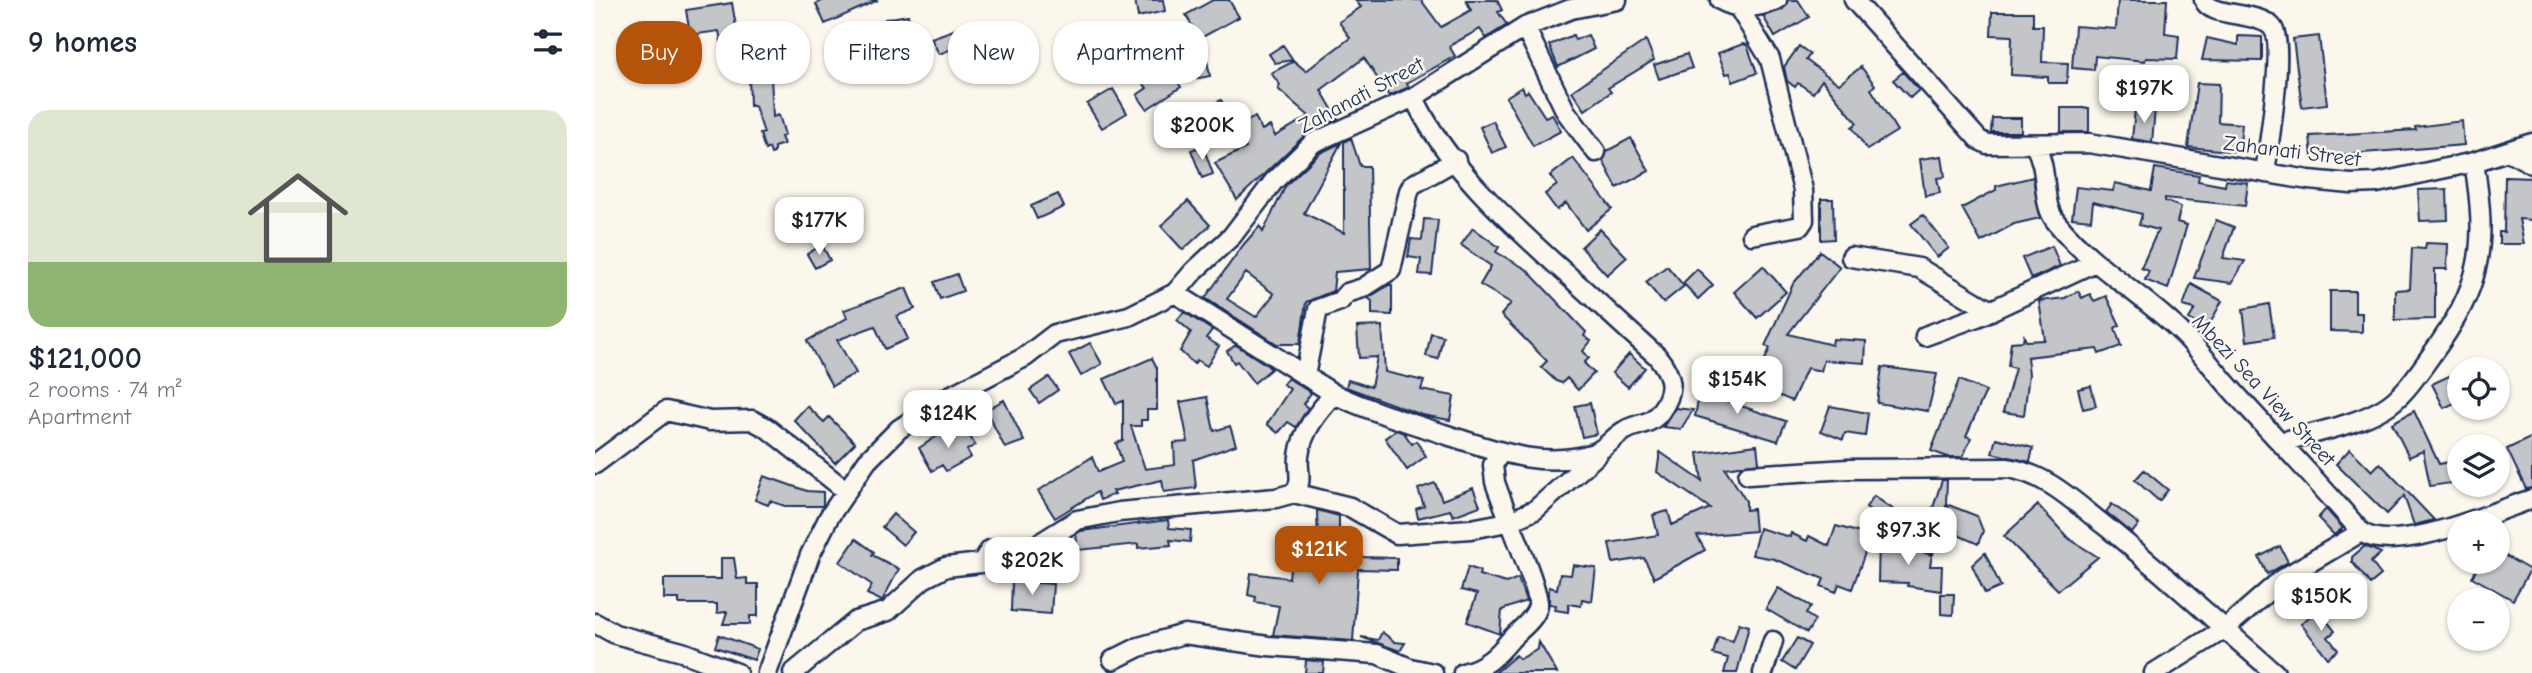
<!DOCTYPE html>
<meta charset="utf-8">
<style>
:root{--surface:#fff;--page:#f6f6f7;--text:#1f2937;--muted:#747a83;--accent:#b45309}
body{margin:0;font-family:"Comic Neue",sans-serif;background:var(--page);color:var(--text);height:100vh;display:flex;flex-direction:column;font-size:26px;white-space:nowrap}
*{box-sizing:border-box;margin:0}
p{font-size:23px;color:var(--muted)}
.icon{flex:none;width:38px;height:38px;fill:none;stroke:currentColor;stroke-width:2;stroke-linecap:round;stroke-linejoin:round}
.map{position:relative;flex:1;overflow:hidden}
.side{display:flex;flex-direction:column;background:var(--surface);width:595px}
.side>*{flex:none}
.guide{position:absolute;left:21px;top:21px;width:665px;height:63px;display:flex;gap:14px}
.controls{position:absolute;left:1852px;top:357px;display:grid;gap:14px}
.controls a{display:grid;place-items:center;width:63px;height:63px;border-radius:50%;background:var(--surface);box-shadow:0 2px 5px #0004;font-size:35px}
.price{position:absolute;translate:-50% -60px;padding:0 16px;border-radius:14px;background:#fff;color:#222;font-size:23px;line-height:46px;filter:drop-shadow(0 2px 4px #0008)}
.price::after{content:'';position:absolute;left:50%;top:42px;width:21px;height:16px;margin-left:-10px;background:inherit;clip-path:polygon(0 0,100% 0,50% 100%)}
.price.on{background:var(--accent);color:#fff}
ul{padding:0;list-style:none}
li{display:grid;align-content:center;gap:14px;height:371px;padding:0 28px}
li span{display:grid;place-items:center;height:217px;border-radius:21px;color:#555}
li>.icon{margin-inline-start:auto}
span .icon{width:126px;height:126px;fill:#fffc;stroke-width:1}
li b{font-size:30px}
h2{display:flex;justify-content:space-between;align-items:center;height:84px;padding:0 28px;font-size:30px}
.pill{padding:0 24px;border-radius:28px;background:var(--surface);box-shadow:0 2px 5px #0004;font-size:24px;line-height:63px}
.pill.on{background:var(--accent);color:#fff}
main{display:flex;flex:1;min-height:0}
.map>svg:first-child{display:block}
</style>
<main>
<section class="side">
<h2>9 homes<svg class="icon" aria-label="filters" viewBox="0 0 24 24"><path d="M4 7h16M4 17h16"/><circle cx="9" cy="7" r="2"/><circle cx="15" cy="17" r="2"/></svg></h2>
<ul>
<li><span style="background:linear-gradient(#dfe7d0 70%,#8fb573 0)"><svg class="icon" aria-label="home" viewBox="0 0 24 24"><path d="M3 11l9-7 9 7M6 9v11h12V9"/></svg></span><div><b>$121,000</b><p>2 rooms · 74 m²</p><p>Apartment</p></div></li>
</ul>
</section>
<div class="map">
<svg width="1937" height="673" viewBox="0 0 1937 673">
<rect width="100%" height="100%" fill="#fbf7ec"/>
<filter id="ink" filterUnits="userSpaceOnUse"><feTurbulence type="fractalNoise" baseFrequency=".0143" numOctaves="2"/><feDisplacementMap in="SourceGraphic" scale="14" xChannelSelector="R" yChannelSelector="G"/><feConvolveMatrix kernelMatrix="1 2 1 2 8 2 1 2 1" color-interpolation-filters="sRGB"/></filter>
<g filter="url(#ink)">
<path fill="#c3c5c9" stroke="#1b2f5e" stroke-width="2" fill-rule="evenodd" d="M229,0H283L230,24L221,4Z
M540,0H568L570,11L543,17Z
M618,0H634L644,17L604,39L591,15Z
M760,0H826L846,27L876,10L871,0H902L907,10L903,12L912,25L891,38L885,29L854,46L860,56L812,83L814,87L794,96L769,58L726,90L743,119L710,135L642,200L620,163L651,148L640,127L660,117L667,130L675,126L680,136L714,116L683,89L685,85L676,73L699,61L711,71L755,38L744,22L766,7Z
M1193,0H1203L1214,17L1180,37L1168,16L1187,10Z
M1523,0H1572L1570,33L1584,35L1582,59L1551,58L1550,61L1500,56L1499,70L1477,68L1480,26L1521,29Z
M137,3L144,44L127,47L124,31L95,35L91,10Z
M1397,12H1438V26H1448L1447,62L1473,63L1472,83H1453V77L1416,75L1417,36L1396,35Z
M313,15L317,36L295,41L290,19Z
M384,21L385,37L357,41L360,48L344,54L336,38Z
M978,35L980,40L993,35L999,49L963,67L954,45Z
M1643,36L1667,37V61L1607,60L1612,38L1643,45Z
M1724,36L1732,104L1707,107L1698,39Z
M1051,40L1059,60L1013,88L1016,92L990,110L977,91Z
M1148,44L1152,45L1162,73L1138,82L1135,73L1131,74L1123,53Z
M688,45L698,60L680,63L674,54Z
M1204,46L1215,54L1211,60L1244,84L1266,67L1280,85L1276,89L1302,131L1272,150L1257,127L1262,123L1227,80L1218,93L1203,83L1200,87L1192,81L1189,67Z
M610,50L615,76L583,82L586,87L552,109L542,95L552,88L546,81L558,72L561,76L591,57L590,54Z
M1092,54L1097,68L1064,79L1059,65Z
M300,57L306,72L295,77L288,62Z
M1308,72L1324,90L1315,98L1298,80Z
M176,76L178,117L184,115L190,135L186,137L189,144L179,147V153L176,154L174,148L170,150L165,134L169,133L160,106H155L154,77Z
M1602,83L1624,84L1623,122L1647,124L1644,152L1593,147Z
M927,87L930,93L933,91L950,117L957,114L966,131L938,146L911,97Z
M518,89L532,113L507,128L492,104Z
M626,100L632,111L600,128L593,117Z
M1466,108H1494V132H1466Z
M1540,109H1560L1557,142L1537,139Z
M1397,118H1426V132H1396Z
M898,121L911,147L897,153L885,127Z
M1867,121L1869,145L1717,157L1715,136L1821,130L1820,127Z
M756,138L765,166H774L776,269L740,272L738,291L711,302L705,344H682L610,298L649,244L665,226L668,232L691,185L725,153L746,143L709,213L749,233V142ZM651,273L679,294L661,317L632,299Z
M1036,138L1054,171L1022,188L1008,161L1012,151Z
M608,146L618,174L607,178L596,150Z
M1347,156L1350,177L1342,178L1345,193L1330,196L1325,159Z
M978,158L1017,209L991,230L971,203L962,210L950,194L962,185L955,176Z
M1560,168L1604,175L1603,181L1630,186L1631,180L1653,183L1650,206L1570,198V201L1586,207L1582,222L1592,225L1573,289L1550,280L1554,271L1546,268L1563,230L1544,225L1547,214L1498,202L1496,220L1477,218L1481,187L1518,191L1520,183L1556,191Z
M1438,177L1445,218L1419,224L1386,242L1367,208L1401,190V186Z
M1910,177L1937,178V220L1924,219L1929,244H1904V232H1909Z
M1852,189L1853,220L1825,221L1823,190Z
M463,194L469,207L442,219L436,206Z
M1226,199H1238L1239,239L1226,240Z
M593,201L615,225L588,250L566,226Z
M1328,215L1354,248L1342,257L1316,224Z
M829,219L843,220L837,275L824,274L826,259L813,257L816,239L827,240Z
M1621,220L1639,227L1628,258L1650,261L1637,283L1599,278Z
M878,228L904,247L901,252L931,269L991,332L989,336L996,341L988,351L994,358L989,363L999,373L983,390L972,378L967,383L961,381L946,367L952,361L906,315L916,303L885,285L896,266L866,245Z
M1005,229L1032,257L1012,275L986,247Z
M1831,243L1853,244L1852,269H1840V319L1800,320V290L1815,289L1817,248L1830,249Z
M227,245L235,260L220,268L212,254Z
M1457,246L1465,266L1436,279L1427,258Z
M1225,251L1245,267L1193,334L1237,345L1238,339L1271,341L1270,363L1229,360L1226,371L1212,368L1197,401L1159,385L1175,348L1170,346L1198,284Z
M1072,266L1089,286L1068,303L1051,282Z
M1168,266L1191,292L1162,318L1139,292Z
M1102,269L1118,285L1103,299L1088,283Z
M362,274L368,291L345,299L339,282Z
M1596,284L1627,301L1612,329L1594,319L1600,309L1588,306Z
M794,285H797V315L777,314V301L773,298Z
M311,288L320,309L302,316L313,339L290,349L280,326L242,340L261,373L237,386L212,341L252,318L249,310Z
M1483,291L1487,298L1495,294L1499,301L1511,296L1525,325L1520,328L1526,346L1504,354L1502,349L1432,357L1434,374L1429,415L1408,412L1420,368L1413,366L1416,342L1428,341L1429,336L1431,341L1450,340L1444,301L1470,298Z
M1735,291H1760V313H1767V332L1735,331Z
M1674,304L1679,337L1652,341L1648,309Z
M589,312L617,330L611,338L624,346L612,366L602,360L599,364L585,351L596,332L582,320Z
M787,326L790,372L829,381L826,390L859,396L855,420L827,415L751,387L753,380L776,387L782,357L764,358L762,327Z
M836,333L848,336L843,359L831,356Z
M495,343L507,364L486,376L474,354Z
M641,345L672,365L676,369L659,383L642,361L639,363L632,351Z
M1034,354L1050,368L1033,387L1017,373Z
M557,358L562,368V410H552V420H546V426H536L550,469L580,465L579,443L593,442L585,402L612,397L619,431L635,426L641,445L598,460L601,488L569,492L567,480L518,491L520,494L505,500L502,492L460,518L443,491L497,457L503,472L527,462L521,443L528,441V401L521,404L509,379Z
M1287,367L1342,374L1333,411L1282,403Z
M1854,376L1864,401L1849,408L1837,384Z
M454,377L463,390L444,403L435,390Z
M693,378L716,393L708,404L713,408L701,427L693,422L683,433L672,424L695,389L688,384Z
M1364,380L1391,391L1371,436L1376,438L1368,457H1353L1336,451Z
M1106,385L1119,387L1117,396L1191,421L1183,441L1100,416Z
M1496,386L1501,406L1488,409L1483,389Z
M409,400L429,441L410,448L391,410Z
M995,403L1002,434L987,437L980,406Z
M212,406L229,422L234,417L260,443L240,463L199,420Z
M1235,406L1273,413L1270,436L1250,433L1248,440L1226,431Z
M1081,408L1098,410L1086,429L1068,427Z
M1819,411L1844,464L1864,460V482L1835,486L1828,451L1814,457L1797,423Z
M370,428L380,445L372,450L376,457L351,471L347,465L337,471L324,448L353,429L357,436Z
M801,430L809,433L817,444L821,441L831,456L812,470L790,438Z
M1937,437V488L1931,489L1912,449Z
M1401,438L1438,448L1435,462L1397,453Z
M1162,445L1164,463L1130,468L1151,501V510L1158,509L1160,531L1102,536L1110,550L1059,578L1049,558L1018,563L1014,543L1063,535L1058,515L1073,511L1077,525L1115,508L1062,472L1065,452L1107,481L1103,453Z
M1755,449L1777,471L1785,463L1839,520L1819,525L1809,496L1792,514L1741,464Z
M1549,470L1573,490L1564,501L1540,480Z
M169,476L212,491L228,492V506H190L175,501L173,505L160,500Z
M1347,480H1352L1351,504L1382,516L1388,531L1383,544L1365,536L1351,504L1349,530L1343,527L1338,554L1284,517V513L1283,516L1271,507L1279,496L1306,515L1333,523Z
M840,483L847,500L878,488L885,506L858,516L855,510L823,518L821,509L829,506L823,489Z
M1517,504L1544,524L1537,533L1511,512Z
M1443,505L1473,538L1503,557L1463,590L1409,536Z
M1731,509L1748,528L1739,535L1723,518Z
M722,510L744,516V533L753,531L756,541L762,540L765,557L802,558V570L763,569L758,641L678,635L684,606L660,602L661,597L653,595L656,573L694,578L698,545L723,548Z
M298,514L319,532L308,545L287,527Z
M573,520L574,528L596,530L595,542L575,540L576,545L543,548V544L483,550L481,534L486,531Z
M1241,526L1276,536L1257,589L1244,584L1241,592L1226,586L1229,579L1179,559L1157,555L1164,528L1195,537L1196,533L1212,541L1214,536L1234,546Z
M261,539L279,552L277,555L304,569L287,601L272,594L277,585L245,562Z
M1284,539L1337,555L1335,566H1347L1346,591L1312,586L1313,583L1283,582Z
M1685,546L1693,562L1672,574L1664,557Z
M1770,546L1786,553L1776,562L1786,575L1775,584L1757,562V557Z
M1902,551L1935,570L1918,600L1877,577L1886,562H1902Z
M1390,553L1406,587L1390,594L1377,565Z
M126,558H139L142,579L152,578V584H163V616H155V624H128L132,612L122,613V604H84V599H69V579H126Z
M978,565L1001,568L997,601L987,599L986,606L974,604L973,612L960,610L961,605L954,604V587L962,589L965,574L976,575Z
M873,567L885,571L884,575L911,583L923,578L931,601L907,610L905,634L872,622L882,594L866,590Z
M417,581L458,584L456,614L416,611Z
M1183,588L1216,606L1211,614L1220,620L1212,633L1171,609Z
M1346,594H1359L1358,615L1346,614Z
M1723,610L1740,631L1733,637L1743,650L1733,658L1706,624Z
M1144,623L1154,626L1142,673H1129L1133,658L1118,654L1123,637L1138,641Z
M787,632L800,642L810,643L805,651L766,637L783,640Z
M124,635L163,649L159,660L120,647Z
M1202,638L1215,645L1200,670L1187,662Z
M944,642L962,673H900L921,655L925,659L943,649Z
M711,660L729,662L728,673H710Z"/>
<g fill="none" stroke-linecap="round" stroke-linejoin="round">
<defs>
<path id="minor" d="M1125,0C1144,11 1162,8 1182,0
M1139,0L1175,59L1208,190L1209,220L1205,226L1157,235
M1259,0L1384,140L1392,144L1494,143L1714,180L1756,184L1782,183L1879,162L1937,143
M1609,0C1615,18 1663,11 1677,27C1691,42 1673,148 1670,173
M930,27L971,112L1001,152
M1439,144C1456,172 1444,202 1462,223C1498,268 1549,294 1589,335C1606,352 1621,372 1638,391C1680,438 1725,483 1766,532C1800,556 1898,512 1937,499
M1913,151L1937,164
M1256,257L1324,268L1396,311
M580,293L739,394C775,411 812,422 849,434C899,450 947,470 999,453C1012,448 1017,438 1029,431C1041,423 1055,426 1065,412C1081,390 1078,376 1062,356C1030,328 999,298 967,270C915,223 848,163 819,97
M1330,336L1382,317L1500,262
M710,376L723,309L745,301L752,293L768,288L796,270L814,191L817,185L861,160
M1687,442C1720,432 1759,426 1789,408C1808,397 1822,375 1835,357C1887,286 1893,248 1879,162
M0,464L71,411L115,421L157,420L172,428L250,490
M1153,475L1253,469L1413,468C1453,475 1478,501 1509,525C1568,572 1623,624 1680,673
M699,493L755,507L802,534L876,529L913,522L940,510L1003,454
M0,623L20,634L87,652L142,673
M518,660L544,647L589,634L673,646L782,654L815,668L838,673
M172,673L215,555L234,517L272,461L304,429L353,397L430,357L460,334L534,316L580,293L599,271L637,236L679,181L718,143L819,97L930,27L976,9L1022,0
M198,673L261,621L293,611L328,579L351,567L386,563L395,550H434L482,520L524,512L681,498L699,493C709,482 702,469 704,456C707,431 723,412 739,394
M868,673C890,668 902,656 916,639C924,630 941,619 943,605C945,590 907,505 900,482L898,465L905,453
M1168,673L1178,641
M1559,673L1631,628L1687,579L1766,532"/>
</defs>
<use href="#minor" stroke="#1b2f5e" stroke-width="23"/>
<use href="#minor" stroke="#fbf7ec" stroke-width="18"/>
</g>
</g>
<g text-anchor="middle" stroke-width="5" stroke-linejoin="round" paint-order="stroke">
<g font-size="21" fill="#1b2f5e" stroke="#fbf7ec">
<text transform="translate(766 95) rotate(-28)" y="7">Zahanati Street</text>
<text transform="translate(1697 151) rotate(7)" y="7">Zahanati Street</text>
<text transform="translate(1669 390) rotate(47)" y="7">Mbezi Sea View Street</text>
</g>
</g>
</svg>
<div class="controls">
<a><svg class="icon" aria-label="locate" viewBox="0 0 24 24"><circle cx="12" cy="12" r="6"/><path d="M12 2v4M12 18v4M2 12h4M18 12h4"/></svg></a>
<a><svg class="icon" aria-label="layers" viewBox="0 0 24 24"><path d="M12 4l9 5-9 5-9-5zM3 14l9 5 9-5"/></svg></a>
<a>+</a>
<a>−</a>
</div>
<b class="price" style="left:1549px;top:125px">$197K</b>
<b class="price" style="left:607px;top:162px">$200K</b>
<b class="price" style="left:224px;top:257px">$177K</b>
<b class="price" style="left:1142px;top:416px">$154K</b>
<b class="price" style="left:353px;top:450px">$124K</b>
<b class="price" style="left:1313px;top:567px">$97.3K</b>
<b class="price on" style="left:724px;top:586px">$121K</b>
<b class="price" style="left:437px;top:597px">$202K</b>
<b class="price" style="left:1726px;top:633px">$150K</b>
<div class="guide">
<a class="pill on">Buy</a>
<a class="pill">Rent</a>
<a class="pill">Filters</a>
<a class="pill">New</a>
<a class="pill">Apartment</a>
</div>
</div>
</main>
